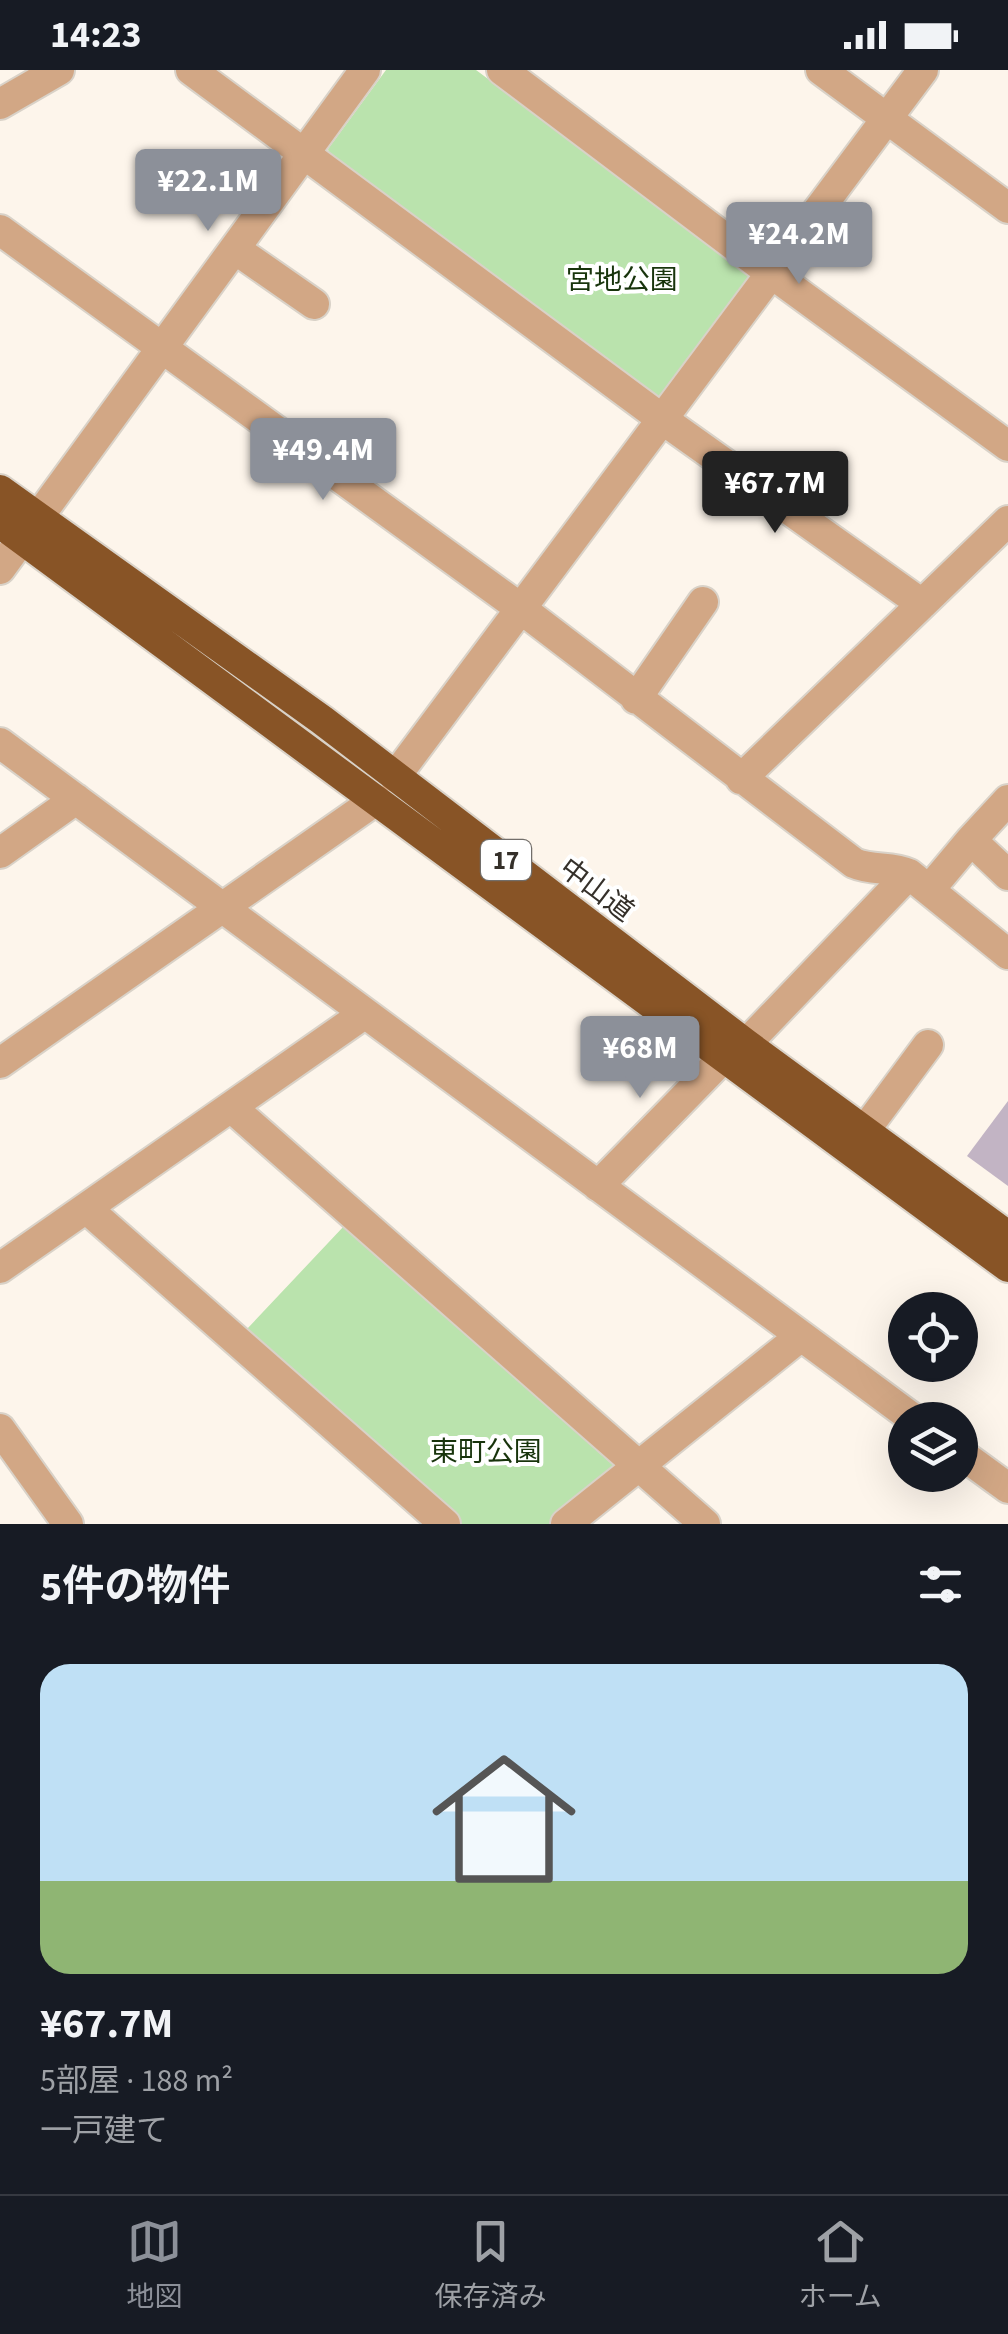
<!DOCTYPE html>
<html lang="ja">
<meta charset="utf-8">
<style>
:root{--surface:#171b24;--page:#242831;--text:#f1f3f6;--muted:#9ea1a6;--line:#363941;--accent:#8c9099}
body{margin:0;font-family:"Source Sans 3","Noto Sans JP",sans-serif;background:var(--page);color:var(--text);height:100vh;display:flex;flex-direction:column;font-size:38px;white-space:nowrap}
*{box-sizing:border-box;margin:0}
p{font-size:32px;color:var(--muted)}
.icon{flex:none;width:55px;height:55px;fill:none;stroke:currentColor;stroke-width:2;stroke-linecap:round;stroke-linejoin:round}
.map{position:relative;height:1454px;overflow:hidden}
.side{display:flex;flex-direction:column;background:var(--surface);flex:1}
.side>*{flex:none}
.tools{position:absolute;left:888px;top:1222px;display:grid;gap:20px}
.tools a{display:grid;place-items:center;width:90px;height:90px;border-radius:50%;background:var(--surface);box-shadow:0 10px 40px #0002;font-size:50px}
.price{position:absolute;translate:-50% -85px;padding:0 22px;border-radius:10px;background:var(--accent);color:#fff;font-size:32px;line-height:65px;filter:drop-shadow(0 2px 5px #0008)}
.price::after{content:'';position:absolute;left:50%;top:60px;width:30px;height:22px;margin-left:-15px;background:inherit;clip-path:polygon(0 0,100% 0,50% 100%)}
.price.selected{background:#222;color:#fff}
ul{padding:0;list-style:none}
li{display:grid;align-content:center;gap:20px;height:530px;padding:0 40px}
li+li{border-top:2px solid var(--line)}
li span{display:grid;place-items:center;height:310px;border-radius:30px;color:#555}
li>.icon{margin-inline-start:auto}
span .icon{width:180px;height:180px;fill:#fffc;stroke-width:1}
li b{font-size:42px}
h2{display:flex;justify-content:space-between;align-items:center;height:120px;padding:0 40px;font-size:42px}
.status{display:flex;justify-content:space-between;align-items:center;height:70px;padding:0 50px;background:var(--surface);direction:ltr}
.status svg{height:28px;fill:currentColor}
.tab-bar{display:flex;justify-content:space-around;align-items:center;height:140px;border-top:2px solid var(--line);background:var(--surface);font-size:28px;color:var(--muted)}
.tab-bar a{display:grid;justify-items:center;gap:5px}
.tab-bar .selected{color:var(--accent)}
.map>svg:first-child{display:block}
</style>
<div class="status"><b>14:23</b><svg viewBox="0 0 49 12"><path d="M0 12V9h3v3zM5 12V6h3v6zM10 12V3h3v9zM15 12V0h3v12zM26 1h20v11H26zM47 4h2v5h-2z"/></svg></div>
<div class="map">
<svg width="1008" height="1454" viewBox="0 0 1008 1454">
<rect width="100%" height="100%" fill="#fdf5eb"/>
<path fill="#bae3ad" d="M386,0H476L749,203L750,214L661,331L330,90L328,79Z
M344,1156L614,1396L613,1412L556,1454H457L247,1259Z"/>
<path fill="#c2b4c4" d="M1008,1031V1116L967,1086Z"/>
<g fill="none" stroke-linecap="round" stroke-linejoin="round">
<defs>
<path id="minor" d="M191,0L662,349L922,534
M502,0L771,203L1008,376
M821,0L1008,138
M0,34L59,0
M0,160L520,538L854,793C872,801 891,796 909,804L1008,884
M235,179L314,234
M37,449L365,0
M0,499L22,469
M636,629L703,532
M0,673L915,1350
M395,707L923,0
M741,709L1008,451
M971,770L1008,730
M0,783L76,729
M929,820L971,770L1008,805
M746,974L909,804
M0,993L376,730
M231,1037L705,1454
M865,1060L928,975
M598,1116L724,987
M86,1138L445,1454
M0,1198L364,944
M0,1359L68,1454
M960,1383L1008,1418
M566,1454L801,1266"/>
<path id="highway" d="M0,420L322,650L746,974L1008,1166
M0,453L1008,1197"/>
</defs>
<use href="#minor" stroke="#d9d2c8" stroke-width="34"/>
<use href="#highway" stroke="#d9d2c8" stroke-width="34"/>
<use href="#minor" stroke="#d2a785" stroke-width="30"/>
<use href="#highway" stroke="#885426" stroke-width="30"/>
</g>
<g text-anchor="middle" stroke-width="8" stroke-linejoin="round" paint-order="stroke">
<rect fill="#fff" stroke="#726e6a" stroke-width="2.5" x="481" y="770" width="50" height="40" rx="8"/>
<g font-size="25" font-weight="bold" fill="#35302a">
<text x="506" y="799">17</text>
</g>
<g font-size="28" fill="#18340c" stroke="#fff">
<text x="622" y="219">宮地公園</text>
<text x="486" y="1391">東町公園</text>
</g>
<g font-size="28" fill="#35302a" stroke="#fff">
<text transform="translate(597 819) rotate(37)" y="10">中山道</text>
</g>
</g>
</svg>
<div class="tools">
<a><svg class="icon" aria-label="locate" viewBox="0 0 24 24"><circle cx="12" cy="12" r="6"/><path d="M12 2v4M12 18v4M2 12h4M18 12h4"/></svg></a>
<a><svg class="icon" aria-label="layers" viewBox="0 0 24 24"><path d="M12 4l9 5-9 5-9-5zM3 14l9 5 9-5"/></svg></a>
</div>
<b class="price" style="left:208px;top:164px">¥22.1M</b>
<b class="price" style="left:799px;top:217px">¥24.2M</b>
<b class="price" style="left:323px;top:433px">¥49.4M</b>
<b class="price selected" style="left:775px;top:466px">¥67.7M</b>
<b class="price" style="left:640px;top:1031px">¥68M</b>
</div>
<section class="side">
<h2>5件の物件<svg class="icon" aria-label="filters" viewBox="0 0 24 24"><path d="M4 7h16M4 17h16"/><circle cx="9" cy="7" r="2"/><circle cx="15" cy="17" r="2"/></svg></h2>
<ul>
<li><span style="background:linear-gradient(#bfe0f5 70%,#8fb573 0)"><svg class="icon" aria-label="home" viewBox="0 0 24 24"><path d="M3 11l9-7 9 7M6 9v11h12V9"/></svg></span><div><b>¥67.7M</b><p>5部屋 · 188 m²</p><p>一戸建て</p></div></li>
</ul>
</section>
<nav class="tab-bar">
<a class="selected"><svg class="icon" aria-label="map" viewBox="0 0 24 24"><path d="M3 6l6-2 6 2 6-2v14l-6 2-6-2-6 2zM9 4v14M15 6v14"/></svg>地図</a>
<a><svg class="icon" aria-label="saved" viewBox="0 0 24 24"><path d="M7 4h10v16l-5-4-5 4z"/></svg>保存済み</a>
<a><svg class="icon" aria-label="home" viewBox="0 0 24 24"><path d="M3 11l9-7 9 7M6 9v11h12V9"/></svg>ホーム</a>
</nav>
